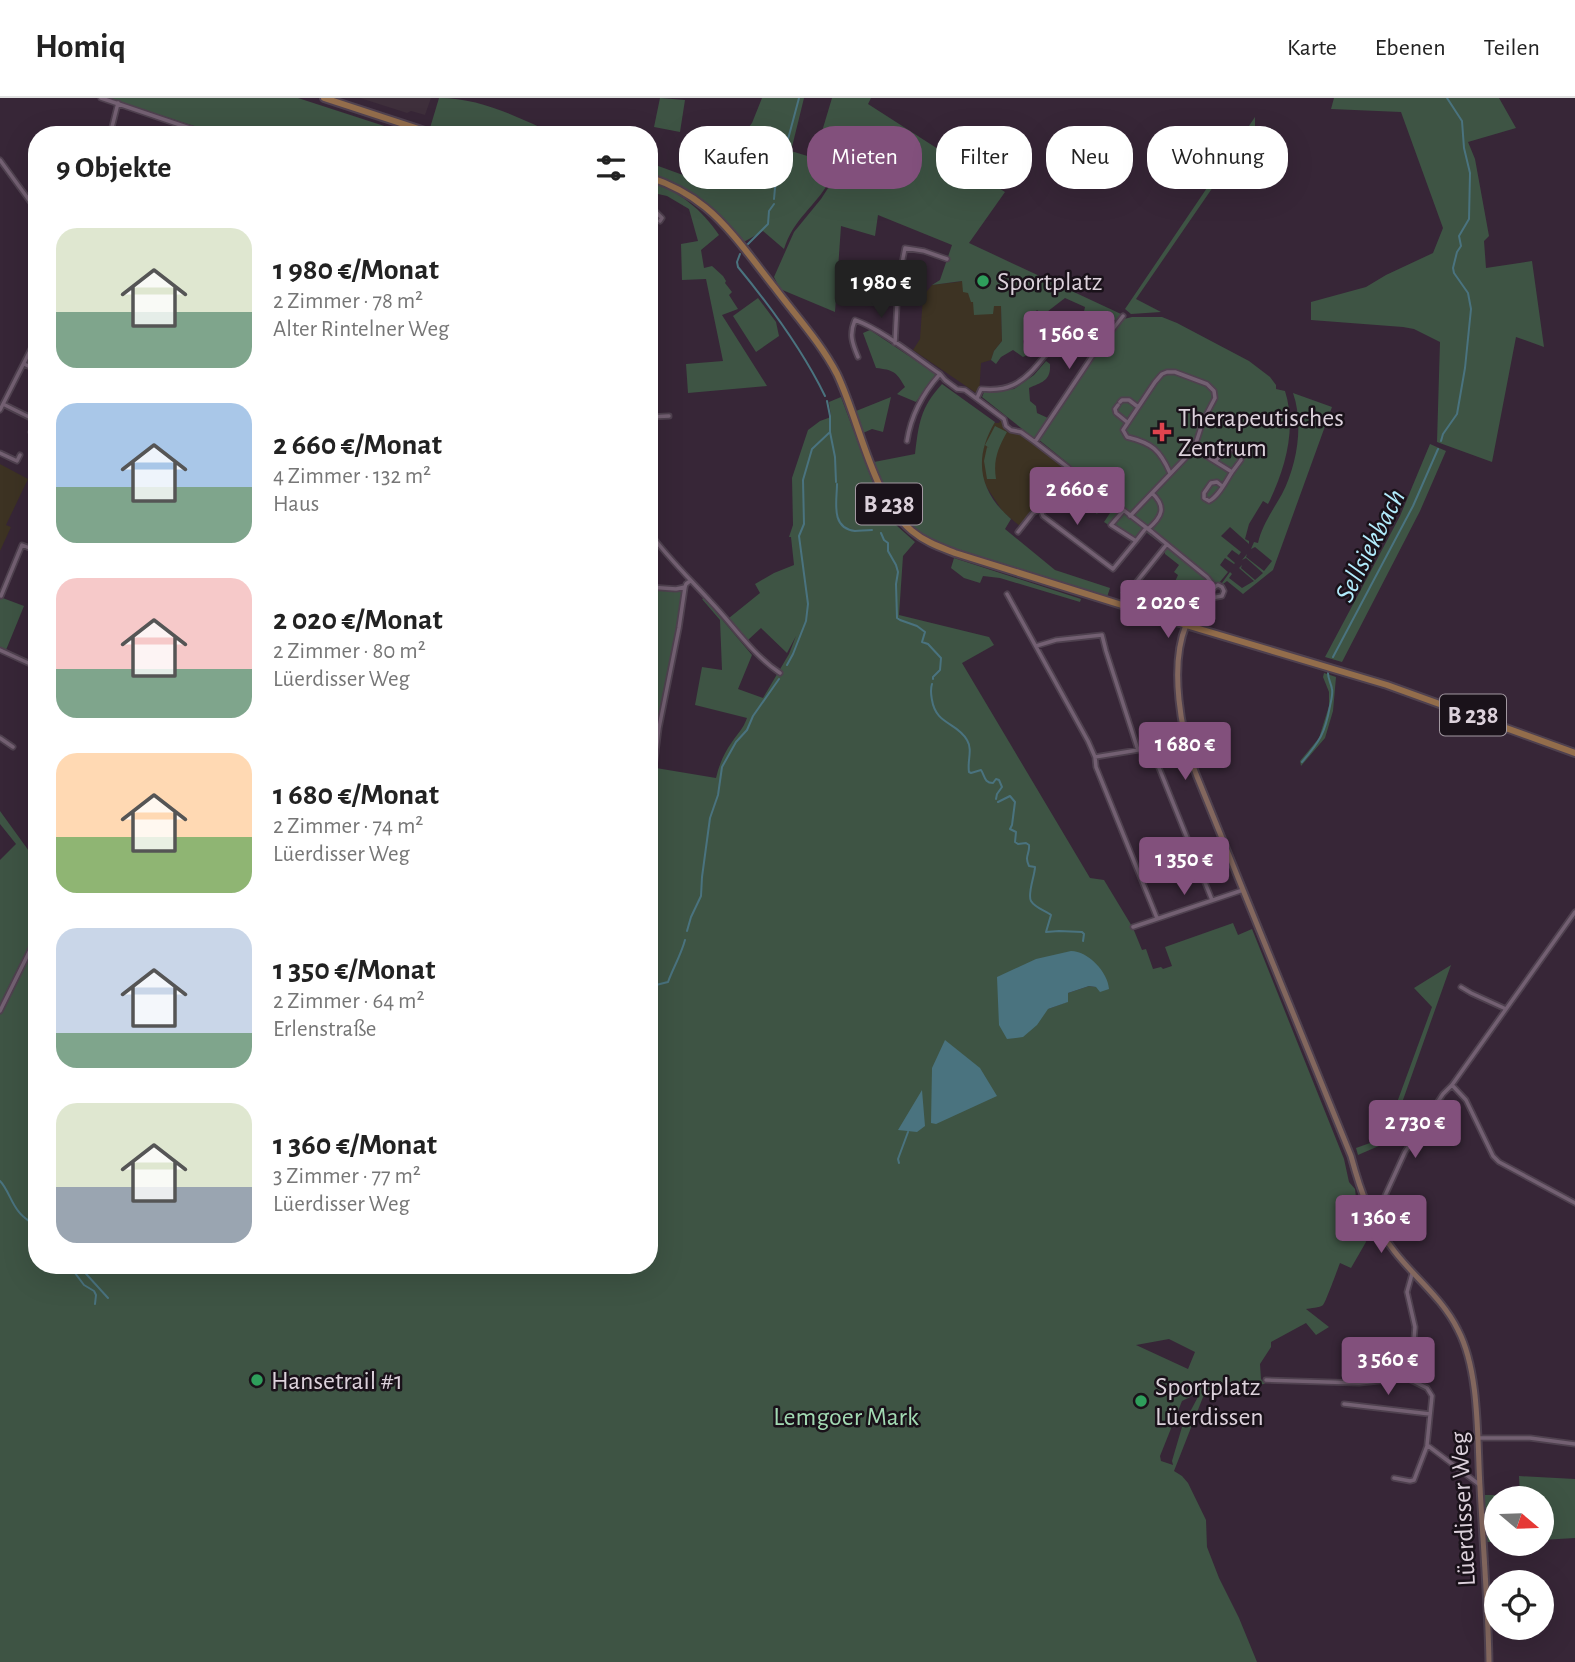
<!DOCTYPE html>
<html lang="de">
<meta charset="utf-8">
<style>
:root{--surface:#fff;--page:#f2f2f2;--text:#222;--muted:#767676;--line:#e0e0e0;--accent:#82507c}
body{margin:0;font-family:"Alegreya Sans",sans-serif;background:var(--page);color:var(--text);height:100vh;display:flex;flex-direction:column;font-size:26px;white-space:nowrap}
*{box-sizing:border-box;margin:0}
p{font-size:23px;color:var(--muted)}
.icon{flex:none;width:38px;height:38px;fill:none;stroke:currentColor;stroke-width:2;stroke-linecap:round;stroke-linejoin:round}
.map{position:relative;flex:1;overflow:hidden}
.drawer{position:absolute;left:28px;top:28px;width:630px;height:1148px;display:flex;flex-direction:column;background:var(--surface);border-radius:28px;box-shadow:0 7px 28px #0002}
.drawer>*{flex:none}
.hud{position:absolute;left:679px;top:28px;width:665px;height:63px;display:flex;gap:14px}
.needle{width:46px;rotate:109deg}
.controls{position:absolute;left:1484px;top:1388px;display:grid;gap:14px}
.controls a{display:grid;place-items:center;width:70px;height:70px;border-radius:50%;background:var(--surface);box-shadow:0 7px 28px #0002;font-size:35px}
.price{position:absolute;translate:-50% -60px;padding:0 16px;border-radius:7px;background:var(--accent);color:#fff;font-size:23px;line-height:46px;filter:drop-shadow(0 2px 4px #0008)}
.price::after{content:'';position:absolute;left:50%;top:42px;width:21px;height:16px;margin-left:-10px;background:inherit;clip-path:polygon(0 0,100% 0,50% 100%)}
.price.selected{background:#222;color:#fff}
ul{padding:0;list-style:none}
li{display:flex;align-items:center;gap:21px;height:175px;padding:0 28px}
li span{display:grid;place-items:center;flex:none;width:196px;height:140px;border-radius:21px;color:#555}
li>.icon{margin-inline-start:auto}
span .icon{width:84px;height:84px;fill:#fffc;stroke-width:1}
li b{font-size:30px}
h2{display:flex;justify-content:space-between;align-items:center;height:84px;padding:0 28px;font-size:30px}
.chip{padding:0 24px;border-radius:28px;background:var(--surface);box-shadow:0 7px 28px #0002;font-size:24px;line-height:63px}
.chip.selected{background:var(--accent);color:#fff}
header{display:flex;align-items:center;gap:42px;box-sizing:border-box;height:98px;padding:0 35px;background:var(--surface);border-bottom:2px solid var(--line)}
header strong{font-size:33px}
nav{display:flex;gap:38px;margin-inline-start:auto;font-size:24px}
.map>svg:first-child{display:block}
</style>
<header>
<strong>Homiq</strong>
<nav><a>Karte</a><a>Ebenen</a><a>Teilen</a></nav>
</header>
<div class="map">
<svg width="1575" height="1564" viewBox="0 0 1575 1564">
<rect width="100%" height="100%" fill="#372637"/>
<path fill="#3d3323" d="M962,183L1001,208L1002,243L994,253L991,262L981,265L979,297L913,252L920,241L923,198L932,187L958,184Z
M1001,321L1004,329L1015,336L1021,337L1067,371L1042,401L1038,410L1021,429L1003,414L986,388L982,378L981,363L984,345L994,325H999Z
M0,366L28,381L6,427L11,429L0,453Z"/>
<path fill="#3e2f3b" d="M360,0H431L425,17L411,13L407,15Z"/>
<path fill="#3e5444" fill-rule="evenodd" d="M107,0H298L412,37H222Z
M439,0C482,0 519,20 557,37H456L430,30Z
M660,0L685,2L680,34L654,29Z
M762,0H804L791,53L814,60L832,0H871L868,6L1005,94L969,145L1121,216L1117,223L1109,220L1104,228L1093,225H1085L1083,218L1085,209L1065,200L1043,217L1037,212L1033,216L1038,221L1032,233L1023,243L1027,257L1023,259L1013,252L1001,259L996,266L991,262L994,253L1002,243L1001,208H994L993,216L974,217L973,204H971L968,195L963,194L962,183L932,187L940,182L952,147L878,117L875,138L841,128L835,214L780,191L774,179L794,134L821,101L832,84H829C814,110 794,120 784,151L763,133L742,145C711,109 695,92 649,76L650,65L683,77H687L691,75L693,67L717,71L752,25Z
M1334,0H1499L1516,30L1468,44L1475,61L1489,138L1484,143L1486,170L1532,163L1544,249L1516,239L1492,364L1437,344L1440,244L1414,231L1403,229L1311,222V204L1366,189L1386,177L1433,155L1443,130L1401,14L1331,11Z
M1255,19V28L1136,201L1161,214L1131,216L1125,211Z
M649,84C679,92 702,112 719,137L701,152L704,170L712,168L723,178L726,183L725,185L732,194L729,197L738,211L722,217L767,288L688,295L686,266L723,263L706,181L682,182L681,146L698,143L689,111L667,98L649,94Z
M758,200L776,224L779,238L756,254L733,218Z
M1132,219H1162L1177,225L1249,263L1270,279L1276,287V291L1285,293C1297,331 1285,372 1268,406L1263,403L1249,426L1245,441L1249,443V446L1230,429L1221,438L1241,454L1239,457L1232,452L1227,458L1235,465L1234,466L1225,460L1220,467L1228,474L1219,485L1215,484L1211,490L1209,498L1190,519L1175,517L1158,509L1124,501L1120,494L1156,496L1168,504L1176,494L1173,488L1178,477L1174,474L1179,467L1165,456L1163,447L1143,432L1133,443L1104,424L1110,415L1102,409L1097,416L1056,384L1070,367L1038,341L1115,228L1124,221Z
M870,232L936,276L916,304L897,296L905,289C896,273 893,272 876,270L863,235Z
M1046,263L1050,266C1051,283 1042,284 1029,290L1030,303L1036,308L1037,315L1050,321L1036,341H1035L982,299L984,294L1014,291L1034,277Z
M942,286L995,324C973,361 979,393 1011,421L1005,431L1055,472L1110,490L1106,502C1072,491 1038,480 1004,468C971,457 933,449 907,424C890,407 882,386 874,364L915,356C919,325 920,310 942,286Z
M1293,295L1332,309L1273,472L1243,496L1227,483L1223,486L1222,485L1230,474L1232,476L1229,480L1242,490L1254,483L1239,470L1242,467L1241,470L1255,482L1263,475L1246,460L1242,462L1247,456L1246,459L1264,473L1272,463L1255,449L1251,451L1254,444L1258,445C1262,427 1273,412 1282,396C1297,367 1304,326 1293,295Z
M841,299L882,409L896,427L915,444L903,458L899,517L989,539L994,547L962,565L1090,780L1104,782L1133,830L1142,852L1146,851L1153,871L1161,869L1163,871L1172,868L1165,849L1233,825L1238,837L1252,831L1344,1061L1349,1084L1355,1091L1356,1100L1365,1117L1363,1129L1366,1144L1351,1170L1340,1165C1338,1170 1325,1206 1323,1207C1320,1210 1310,1210 1306,1211L1329,1229L1316,1237L1306,1225L1271,1244V1249L1260,1266L1261,1281L1265,1286L1233,1288L1205,1294L1174,1373L1182,1378L1188,1385L1206,1422L1207,1449L1219,1480L1239,1520L1257,1564H0V762L16,746L0,726V713L34,760L37,758V1167H649V747L651,758H653L650,719L656,670L716,680C719,667 724,655 732,644C738,635 743,631 747,620L695,607L702,569L722,572L720,522L702,501L704,500L752,557L738,591L763,600L789,556L796,538L787,555L761,530L748,542L729,520L760,495L755,486L774,475L794,467L791,439H789L793,427L792,380L808,332L820,323L831,319L829,304ZM1090,860L1096,889L1089,888L1068,895L1067,904L1048,911ZM1169,1241L1195,1254L1188,1271L1136,1247ZM1196,1296L1199,1297L1182,1329L1172,1363L1173,1367L1161,1363L1160,1358L1182,1303Z
M891,299L883,334L872,331L863,335L856,313Z
M995,328L1007,334C998,350 993,362 996,381H987L984,363L987,349L989,350L985,347Z
M1430,346L1446,353L1420,413L1342,564L1325,559L1400,418Z
M954,460L1081,501L1080,504L1000,480L983,478L980,485L964,480L951,470Z
M649,491L683,493L651,682H649Z
M0,499L24,508L6,552L0,550Z
M1324,575L1336,579L1333,613L1325,640L1301,668L1300,663L1319,640L1329,608V594L1323,579Z
M1451,867L1388,1044L1358,1057L1356,1050L1384,1040L1432,909L1414,890Z
M1519,1378L1575,1381V1440L1542,1442V1400H1496V1444H1487L1484,1397H1520Z"/>
<path fill="#4a737f" d="M1071,853C1088,853 1108,874 1109,891L1100,894L1096,889L1089,888L1068,895V904L1048,911L1037,927L1023,939L1007,941L999,927L997,879L1036,861Z
M945,942L980,970L997,998L936,1026L931,1025L932,970Z
M922,992L925,1028L917,1034L898,1032Z"/>
<g fill="none" stroke-linecap="round" stroke-linejoin="round">
<path stroke="#4a737f" stroke-width="2" d="M774,101L775,90L799,0
M746,148L768,126L769,113L774,106
M740,156L737,164L738,169C771,209 802,251 825,298
M827,303L830,318V334L835,359L836,384
M1441,343L1443,336L1457,316L1465,270L1471,211L1468,195L1454,175L1453,170L1457,154L1461,148L1459,138L1469,121L1470,75L1464,50L1462,23L1447,0
M837,386C837,403 830,430 855,433C860,433 866,432 872,432
M881,435L884,442L888,445V453L896,467L898,474L896,486L897,520L900,522L917,528L925,534L922,544L928,546L941,560L940,572L933,579V581
M1333,559L1413,408L1438,351
M787,567L793,556L806,523L808,506L799,438L804,426L803,382L812,351L830,334
M932,586C930,592 931,596 932,602C936,627 957,624 967,642C973,652 967,663 969,674L971,675L981,672C985,678 984,685 993,685L996,681L999,682L1002,689L997,696L996,701
M1302,664C1320,643 1325,635 1330,608C1331,603 1333,596 1332,591C1331,585 1328,581 1328,575
M998,704L1010,698L1015,704L1012,727L1010,731L1016,734L1015,744L1018,746L1026,745L1029,747C1030,756 1024,758 1029,768L1035,769C1035,777 1027,796 1031,803C1035,810 1046,813 1051,817L1046,834L1059,833L1082,834L1084,836L1083,843
M687,833L691,819L701,798L702,779L710,720L718,697L722,669L736,644L747,632L753,618L779,581
M656,887L668,884C673,870 681,857 685,842
M649,905L652,894
M899,1065L898,1061L908,1034
M0,1083C8,1091 11,1105 19,1114C24,1121 31,1123 37,1130
M69,1167L84,1187L94,1193L96,1197L95,1206
M78,1167L108,1200"/>
<defs>
<path id="minor" d="M101,0L210,37
M110,37L118,5
M0,62L37,113
M649,112L656,114L662,120L660,123
M649,233L654,314L653,318
M895,245L898,186L905,150L924,153L947,161
M858,259C852,245 849,236 855,222C883,232 915,259 940,276L945,282L957,291L965,292L1004,321L1006,328L1011,332L1021,334L1035,344L1152,434L1207,479L1214,488
M24,266L37,272
M977,300L981,291C992,292 1003,292 1013,287C1050,270 1059,206 1109,236
M1120,304L1122,302H1129L1138,309
M3,306L37,323L31,334
M1118,307L1115,311L1116,315L1127,324
M0,312L37,239
M649,319L669,318
M907,343C911,317 923,295 940,276
M1035,344L1095,254L1123,218
M1195,351L1232,374C1226,383 1219,398 1209,403L1204,400V395L1211,385L1217,384L1222,388
M0,355L17,363L20,357
M1216,362L1226,351L1231,350L1234,353
M1070,372L1066,374C1056,386 1035,402 1043,418L1113,471L1136,443
M1232,374L1241,362L1240,357L1237,354
M1123,413L1111,427L1136,443L1146,430
M1130,418L1194,351L1203,323L1215,300L1214,293L1207,286L1175,274H1167L1162,276L1155,284L1123,332L1127,339C1152,345 1160,352 1170,375
M1148,431C1162,419 1167,409 1152,395
M649,434C668,460 690,481 711,504C734,528 752,556 780,575
M1018,434L1033,415L1040,411
M1135,486L1167,446
M649,489L676,491L685,489
M1007,496L1088,643L1095,659L1096,669L1157,820
M1,498L22,447L37,453
M1188,526C1194,518 1204,510 1209,502C1213,494 1209,492 1218,487L1222,489L1224,493L1222,498L1211,500
M1036,548L1056,542L1102,537L1106,553L1138,652
M0,552L37,569
M0,640L13,649
M1149,645L1212,802
M1095,659L1138,652L1149,645L1184,637
M649,708L659,630L679,530L685,489L686,486L690,483
M1133,829L1243,792
M1461,889L1471,895L1506,911
M0,913L37,838
M1452,987L1466,1002L1493,1058L1499,1064L1575,1105
M1373,1120L1378,1113L1405,1054L1443,996L1452,987L1575,814
M1407,1280L1427,1290L1432,1298L1427,1347L1480,1387
M1407,1280L1413,1253L1415,1229L1407,1194L1412,1176
M1266,1282L1359,1285L1407,1280
M1344,1306L1430,1316
M1477,1340H1530L1575,1346
M1394,1380L1410,1383L1414,1382L1427,1348"/>
<path id="secondary" d="M1186,527C1169,569 1181,635 1196,676L1351,1058C1361,1095 1371,1124 1395,1154C1416,1181 1443,1201 1458,1232C1480,1274 1477,1342 1480,1389C1483,1447 1488,1506 1489,1564"/>
<path id="primary" d="M324,0L437,37
M649,79C670,86 688,95 705,109C730,129 755,165 775,190C796,218 821,245 837,276C860,324 872,400 912,433C925,444 940,449 955,455L1186,527L1387,587L1575,655"/>
</defs>
<use href="#minor" stroke="#4f414f" stroke-width="7"/>
<use href="#secondary" stroke="#4f414f" stroke-width="9"/>
<use href="#primary" stroke="#4f414f" stroke-width="10"/>
<use href="#minor" stroke="#736072" stroke-width="3.5"/>
<use href="#secondary" stroke="#83675e" stroke-width="5"/>
<use href="#primary" stroke="#936d4b" stroke-width="6"/>
</g>
<g fill="#2e9e5b" stroke="#1a121a" stroke-width="2.5">
<circle cx="983" cy="183" r="7"/>
<circle cx="257" cy="1282" r="7"/>
<circle cx="1141" cy="1303" r="7"/>
</g>
<path fill="#e0444e" stroke="#1a121a" stroke-width="2.5" d="M1158.5 323.5h7v7h7v7h-7v7h-7v-7h-7v-7h7z"/>
<g text-anchor="middle" stroke-width="5" stroke-linejoin="round" paint-order="stroke">
<g fill="#1a121a" stroke="#a298a1" stroke-width="2">
<rect x="856" y="385.5" width="66" height="41" rx="5"/>
<rect x="1440" y="596.5" width="66" height="41" rx="5"/>
</g>
<g font-size="24" font-weight="bold" fill="#dcd1db">
<text x="889" y="414">B 238</text>
<text x="1473" y="625">B 238</text>
</g>
<g font-size="26" fill="#dcd1db" stroke="#1a121a" text-anchor="start">
<text x="997" y="192">Sportplatz</text>
<text x="1178" y="328">Therapeutisches<tspan x="1178" dy="30">Zentrum</tspan></text>
<text x="271" y="1291">Hansetrail #1</text>
<text x="1155" y="1297">Sportplatz<tspan x="1155" dy="30">Lüerdissen</tspan></text>
</g>
<g font-size="26" fill="#a2dab3" stroke="#1a121a">
<text x="846" y="1327">Lemgoer Mark</text>
</g>
<g font-size="26" fill="#dcd1db" stroke="#1a121a">
<text transform="translate(1462 1411) rotate(-93)" y="9">Lüerdisser Weg</text>
</g>
<g font-size="28" font-style="italic" fill="#b2ecfd" stroke="#1a121a">
<text transform="translate(1369 447) rotate(-63)" y="10">Sellsiekbach</text>
</g>
</g>
</svg>
<div class="controls">
<a><svg class="needle" viewBox="-14 -14 28 28"><path d="M0-13l5 13h-10z" fill="#e53935"/><path d="M0 13l5-13h-10z" fill="#767676"/></svg></a>
<a><svg class="icon" aria-label="locate" viewBox="0 0 24 24"><circle cx="12" cy="12" r="6"/><path d="M12 2v4M12 18v4M2 12h4M18 12h4"/></svg></a>
</div>
<b class="price selected" style="left:881px;top:222px">1 980 €</b>
<b class="price" style="left:1069px;top:273px">1 560 €</b>
<b class="price" style="left:1077px;top:429px">2 660 €</b>
<b class="price" style="left:1168px;top:542px">2 020 €</b>
<b class="price" style="left:1185px;top:684px">1 680 €</b>
<b class="price" style="left:1184px;top:799px">1 350 €</b>
<b class="price" style="left:1415px;top:1062px">2 730 €</b>
<b class="price" style="left:1381px;top:1157px">1 360 €</b>
<b class="price" style="left:1388px;top:1299px">3 560 €</b>
<div class="hud">
<a class="chip">Kaufen</a>
<a class="chip selected">Mieten</a>
<a class="chip">Filter</a>
<a class="chip">Neu</a>
<a class="chip">Wohnung</a>
</div>
<section class="drawer">
<h2>9 Objekte<svg class="icon" aria-label="filters" viewBox="0 0 24 24"><path d="M4 7h16M4 17h16"/><circle cx="9" cy="7" r="2"/><circle cx="15" cy="17" r="2"/></svg></h2>
<ul>
<li><span style="background:linear-gradient(#dfe7d0 60%,#7fa58c 0)"><svg class="icon" aria-label="home" viewBox="0 0 24 24"><path d="M3 11l9-7 9 7M6 9v11h12V9"/></svg></span><div><b>1 980 €/Monat</b><p>2 Zimmer · 78 m²</p><p>Alter Rintelner Weg</p></div></li>
<li><span style="background:linear-gradient(#a9c7e8 60%,#7fa58c 0)"><svg class="icon" aria-label="home" viewBox="0 0 24 24"><path d="M3 11l9-7 9 7M6 9v11h12V9"/></svg></span><div><b>2 660 €/Monat</b><p>4 Zimmer · 132 m²</p><p>Haus</p></div></li>
<li><span style="background:linear-gradient(#f6c9c9 65%,#7fa58c 0)"><svg class="icon" aria-label="home" viewBox="0 0 24 24"><path d="M3 11l9-7 9 7M6 9v11h12V9"/></svg></span><div><b>2 020 €/Monat</b><p>2 Zimmer · 80 m²</p><p>Lüerdisser Weg</p></div></li>
<li><span style="background:linear-gradient(#ffd9b3 60%,#8fb573 0)"><svg class="icon" aria-label="home" viewBox="0 0 24 24"><path d="M3 11l9-7 9 7M6 9v11h12V9"/></svg></span><div><b>1 680 €/Monat</b><p>2 Zimmer · 74 m²</p><p>Lüerdisser Weg</p></div></li>
<li><span style="background:linear-gradient(#c9d6e8 75%,#7fa58c 0)"><svg class="icon" aria-label="home" viewBox="0 0 24 24"><path d="M3 11l9-7 9 7M6 9v11h12V9"/></svg></span><div><b>1 350 €/Monat</b><p>2 Zimmer · 64 m²</p><p>Erlenstraße</p></div></li>
<li><span style="background:linear-gradient(#dfe7d0 60%,#9aa5b1 0)"><svg class="icon" aria-label="home" viewBox="0 0 24 24"><path d="M3 11l9-7 9 7M6 9v11h12V9"/></svg></span><div><b>1 360 €/Monat</b><p>3 Zimmer · 77 m²</p><p>Lüerdisser Weg</p></div></li>
</ul>
</section>
</div>
